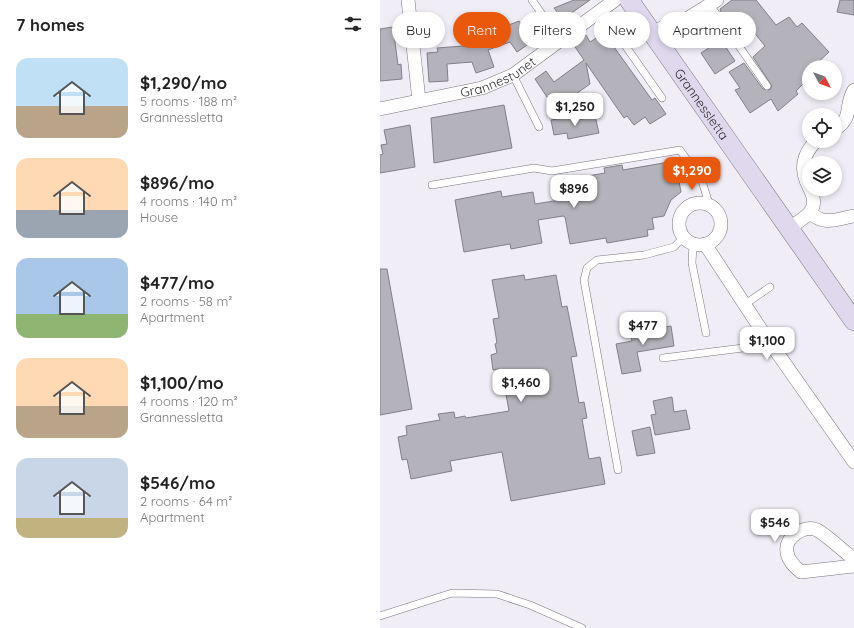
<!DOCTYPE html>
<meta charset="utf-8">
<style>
:root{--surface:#fff;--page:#f2f2f2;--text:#222;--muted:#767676;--accent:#ea580c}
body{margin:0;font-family:Quicksand,sans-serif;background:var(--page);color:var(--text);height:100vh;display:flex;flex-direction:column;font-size:15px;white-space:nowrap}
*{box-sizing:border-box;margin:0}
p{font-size:13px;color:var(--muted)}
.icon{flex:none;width:22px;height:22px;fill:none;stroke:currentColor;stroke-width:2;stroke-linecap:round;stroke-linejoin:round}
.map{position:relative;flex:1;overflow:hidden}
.sheet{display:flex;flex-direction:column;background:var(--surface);width:380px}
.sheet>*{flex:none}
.guide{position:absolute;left:12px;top:12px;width:380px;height:36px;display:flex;gap:8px}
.needle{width:26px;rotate:131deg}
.tools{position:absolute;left:422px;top:60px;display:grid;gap:8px}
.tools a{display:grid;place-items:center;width:40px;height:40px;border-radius:50%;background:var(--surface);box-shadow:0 2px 6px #0003;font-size:20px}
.price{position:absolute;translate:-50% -34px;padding:0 9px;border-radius:8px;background:#fff;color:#222;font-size:13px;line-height:26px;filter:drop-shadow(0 1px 2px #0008)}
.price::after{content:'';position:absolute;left:50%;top:24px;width:12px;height:9px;margin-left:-6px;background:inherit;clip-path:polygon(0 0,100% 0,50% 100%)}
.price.selected{background:var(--accent);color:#fff}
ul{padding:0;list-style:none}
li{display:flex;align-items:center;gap:12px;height:100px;padding:0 16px}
li span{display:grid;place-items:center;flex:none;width:112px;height:80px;border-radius:12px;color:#555}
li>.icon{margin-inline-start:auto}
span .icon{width:48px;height:48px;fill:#fffc;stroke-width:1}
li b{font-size:17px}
h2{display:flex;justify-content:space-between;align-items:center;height:48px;padding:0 16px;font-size:17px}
.chip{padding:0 14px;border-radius:18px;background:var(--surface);box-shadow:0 2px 6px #0003;font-size:14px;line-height:36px}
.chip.selected{background:var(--accent);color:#fff}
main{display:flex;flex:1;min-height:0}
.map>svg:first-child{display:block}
</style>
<main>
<section class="sheet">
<h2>7 homes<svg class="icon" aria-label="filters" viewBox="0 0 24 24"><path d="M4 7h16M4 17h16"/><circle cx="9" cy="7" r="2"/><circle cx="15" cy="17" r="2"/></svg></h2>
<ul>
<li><span style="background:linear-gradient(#bfe0f5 60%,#b9a48a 0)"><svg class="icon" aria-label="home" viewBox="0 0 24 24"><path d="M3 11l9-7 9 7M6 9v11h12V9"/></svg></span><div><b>$1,290/mo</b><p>5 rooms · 188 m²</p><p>Grannessletta</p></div></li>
<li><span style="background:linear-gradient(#ffd9b3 65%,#9aa5b1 0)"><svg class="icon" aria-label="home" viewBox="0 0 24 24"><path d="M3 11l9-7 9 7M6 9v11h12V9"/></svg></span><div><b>$896/mo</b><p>4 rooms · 140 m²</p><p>House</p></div></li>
<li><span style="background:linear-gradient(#a9c7e8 70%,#8fb573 0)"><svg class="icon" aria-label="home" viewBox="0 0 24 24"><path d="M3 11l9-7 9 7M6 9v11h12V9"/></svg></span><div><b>$477/mo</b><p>2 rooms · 58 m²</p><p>Apartment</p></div></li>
<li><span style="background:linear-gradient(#ffd9b3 60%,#b9a48a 0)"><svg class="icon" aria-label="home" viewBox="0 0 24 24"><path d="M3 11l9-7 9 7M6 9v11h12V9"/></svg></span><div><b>$1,100/mo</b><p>4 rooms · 120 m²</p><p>Grannessletta</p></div></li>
<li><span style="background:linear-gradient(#c9d6e8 75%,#c2b280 0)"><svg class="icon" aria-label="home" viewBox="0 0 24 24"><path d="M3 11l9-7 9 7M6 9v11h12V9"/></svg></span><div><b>$546/mo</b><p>2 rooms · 64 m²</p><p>Apartment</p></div></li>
</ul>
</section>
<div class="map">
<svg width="474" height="628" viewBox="0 0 474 628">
<rect width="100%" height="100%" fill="#f0edf6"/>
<path fill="#b4b2ba" stroke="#817f87" d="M194,0H210L183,19L174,8Z
M352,0H376L396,25L409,17L417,27L422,23L449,52L433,67H429V78L416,91L418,94L398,111L391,99L370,113L355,90L360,88L349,72L364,63L383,89L390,90L392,86L373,57L385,46L361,16L350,24L341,12L340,9Z
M460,0H474V15L457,12Z
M333,18L342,30L333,37L324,23Z
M139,21L153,41L137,52L130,42L108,50L114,67L96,73L92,62L67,64L68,81L49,82L47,53L58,52L57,48L96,45L94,38L112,31V34L121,28Z
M13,27L18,65L21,64L22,79L0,81V29Z
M224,33L272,100L275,98L286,114L270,124L265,117L254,125L247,116L244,118L206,63L210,84L175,109L155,79L166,71L174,82L204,60L193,44L206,35L210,42Z
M341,40L355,61L335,74L321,53Z
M124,105L132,148L54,163L51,118Z
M197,116L198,120L215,116L219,133L188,139L187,133L174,135L171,120Z
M30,125L35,167L0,173V155L3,154L1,145L7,144L4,130Z
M295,161L301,192L291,200L284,216L272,218L274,229L267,230L268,236L227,243L226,238L190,244L185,217L183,216L158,220L162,243L131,249L130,244L84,252L75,200L121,191L122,197L153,192L155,204L180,200L179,194L192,192L190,179L225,173L224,168L242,165L243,170Z
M0,269H7L32,409L0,415Z
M144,275L145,280L176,275L182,307L187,306L194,342L197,356L191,357L199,403L204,402L207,418L202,419L209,459L220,457L225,484L131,501L122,452L70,461L72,471L31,479L27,459L22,460L18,437L27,435L26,426L60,420L58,414L74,412L75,418L85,416L86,418L129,411L123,378L121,379L119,369L113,370L111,355L117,353L115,344L117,343L113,319L119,318L112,280Z
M271,325L272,329L291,326L294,346L257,352L261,371L242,374L236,344L252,341L250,329Z
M292,397L294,412L306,410L310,429L275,435L271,415L276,414L273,401Z
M270,427L275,453L257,456L252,431Z"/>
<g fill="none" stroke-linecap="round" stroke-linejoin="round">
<defs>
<path id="service" d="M152,0L181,41
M330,5L387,86
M221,11L282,98
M133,75L159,127
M52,185L154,168L172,171L300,150L322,181L329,204
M313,244L312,263L326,333
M364,305L390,287
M283,358L363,348L384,334
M238,470L204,280L207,268L217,260L264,255L294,247L303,238
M0,616L72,593L117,594L150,605L202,628"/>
<g id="minor">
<path d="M28,0L39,100"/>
<path d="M273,34L288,24L305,20L337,0"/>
<path id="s1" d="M0,109L102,88L133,75L235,0"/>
<path d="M455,129C474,118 464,105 474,90"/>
<path d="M429,187C420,170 422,155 436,141"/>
<circle cx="320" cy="224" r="21"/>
<path d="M430,213C445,226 456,219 474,216"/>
<path d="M409,228C425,217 441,211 430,189"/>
<path d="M325,244L384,334L474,462"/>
<path d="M474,559C463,551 448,536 437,530C424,524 404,538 407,552C408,561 415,567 421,572L474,566"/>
</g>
<g id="secondary">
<path id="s2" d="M249,0L474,321"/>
</g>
</defs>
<use href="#service" stroke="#79767e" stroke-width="8"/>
<use href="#minor" stroke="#79767e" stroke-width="14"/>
<use href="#secondary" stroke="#79767e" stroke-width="20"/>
<use href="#service" stroke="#fff" stroke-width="7"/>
<use href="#minor" stroke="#fff" stroke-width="13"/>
<use href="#secondary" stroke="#e0d9ee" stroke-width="19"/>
</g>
<g text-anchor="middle" stroke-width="3.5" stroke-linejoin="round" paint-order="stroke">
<g font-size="13" fill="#2c2b2f" stroke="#fff">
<text dy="5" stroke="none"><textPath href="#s1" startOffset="123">Grannestunet</textPath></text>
<text dy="5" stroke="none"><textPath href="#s2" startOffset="127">Grannessletta</textPath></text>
</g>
</g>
</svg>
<div class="tools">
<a><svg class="needle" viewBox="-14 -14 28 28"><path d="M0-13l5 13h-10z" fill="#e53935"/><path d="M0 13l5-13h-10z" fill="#767676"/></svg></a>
<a><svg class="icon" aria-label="locate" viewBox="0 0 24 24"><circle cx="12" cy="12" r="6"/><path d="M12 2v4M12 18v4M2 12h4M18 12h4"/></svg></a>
<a><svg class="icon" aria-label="layers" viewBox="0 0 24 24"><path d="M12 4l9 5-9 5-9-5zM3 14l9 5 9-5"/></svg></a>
</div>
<b class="price" style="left:195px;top:127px">$1,250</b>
<b class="price selected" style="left:312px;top:191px">$1,290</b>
<b class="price" style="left:194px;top:209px">$896</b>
<b class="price" style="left:263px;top:346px">$477</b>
<b class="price" style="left:387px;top:361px">$1,100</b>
<b class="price" style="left:141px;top:403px">$1,460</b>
<b class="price" style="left:395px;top:543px">$546</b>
<div class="guide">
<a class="chip">Buy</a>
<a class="chip selected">Rent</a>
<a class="chip">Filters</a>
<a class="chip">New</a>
<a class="chip">Apartment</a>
</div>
</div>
</main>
